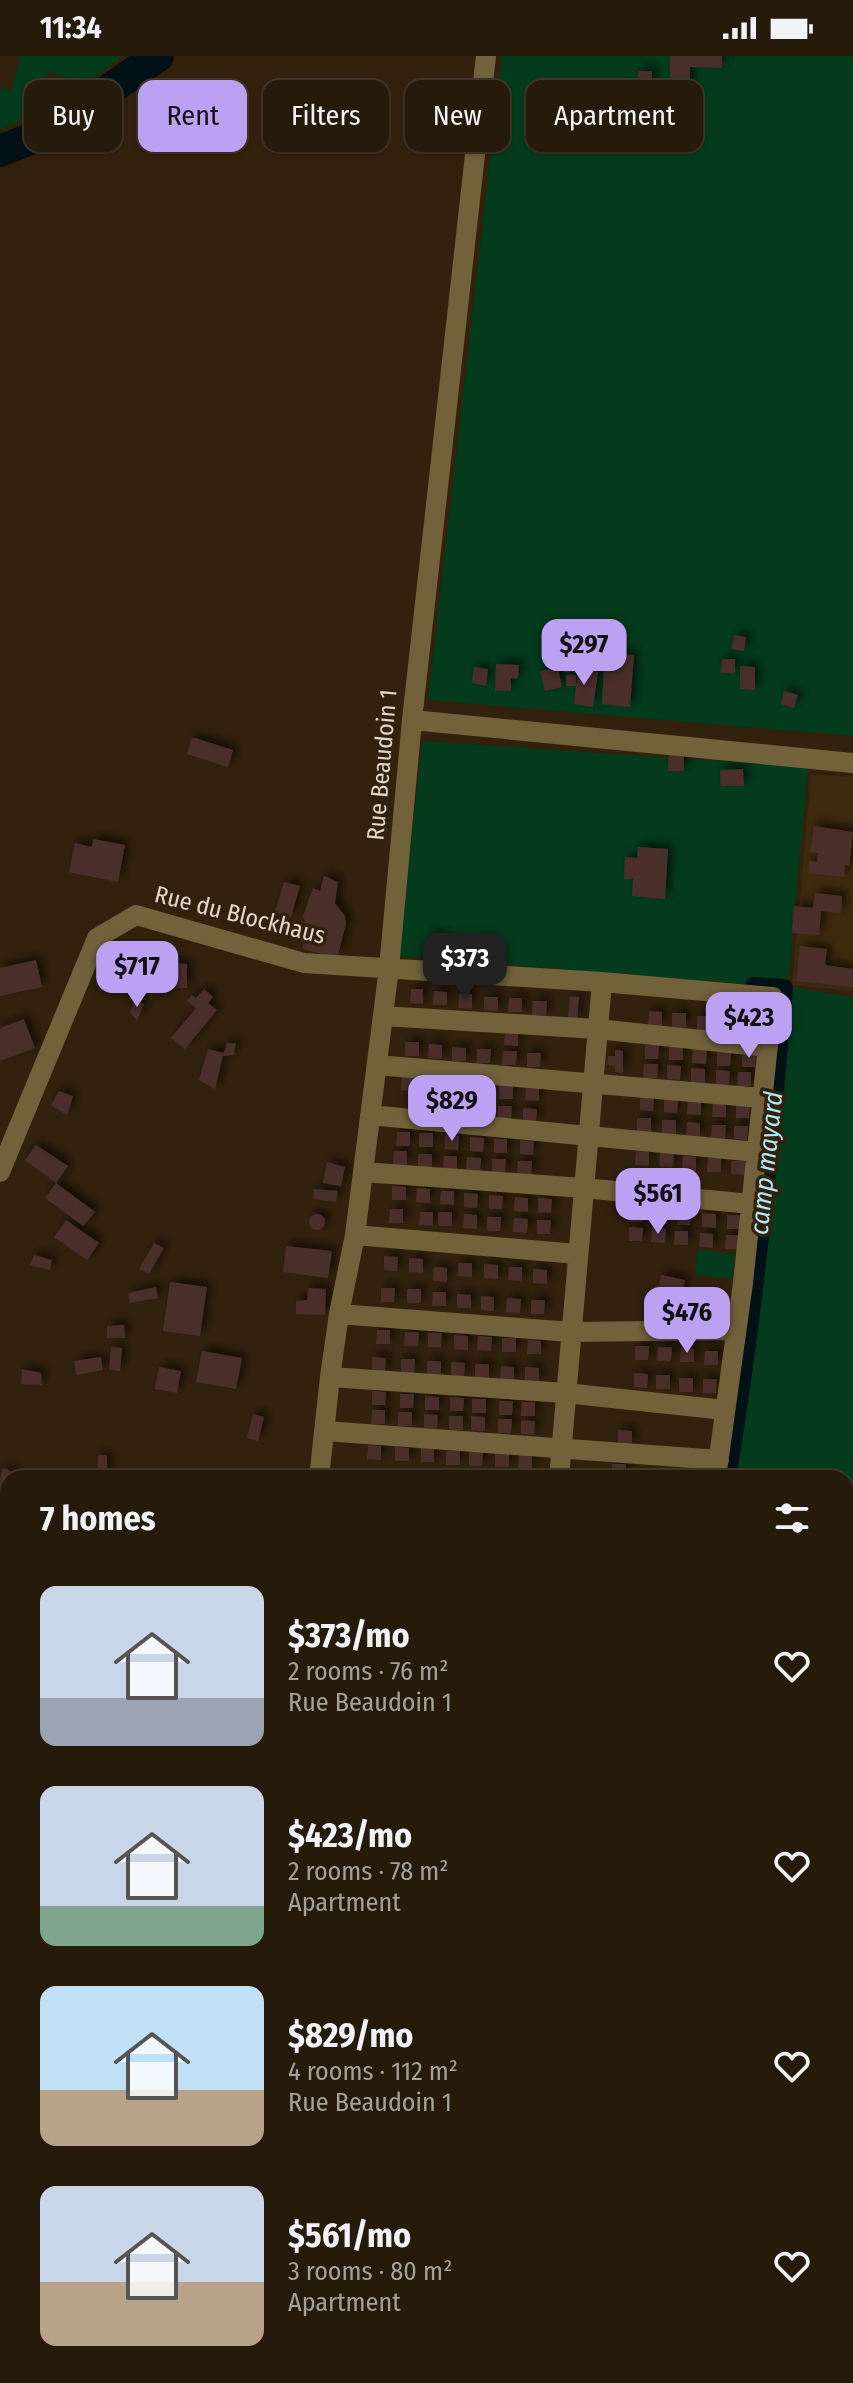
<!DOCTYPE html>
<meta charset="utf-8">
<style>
:root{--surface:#261a0a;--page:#2e2313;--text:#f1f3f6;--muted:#a4a19c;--line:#42382b;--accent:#bca0f2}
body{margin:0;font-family:"Fira Sans Condensed",sans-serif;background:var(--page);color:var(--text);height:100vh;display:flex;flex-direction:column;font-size:30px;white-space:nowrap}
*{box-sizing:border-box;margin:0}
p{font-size:26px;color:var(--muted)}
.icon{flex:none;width:44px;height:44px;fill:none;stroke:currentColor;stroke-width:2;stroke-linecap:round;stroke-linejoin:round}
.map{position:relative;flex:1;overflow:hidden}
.side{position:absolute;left:0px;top:1414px;width:854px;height:914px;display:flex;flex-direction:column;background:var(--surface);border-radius:24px 24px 0 0;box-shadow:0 2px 6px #0004,0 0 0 2px var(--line)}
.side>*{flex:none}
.guide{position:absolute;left:24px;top:24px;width:806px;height:72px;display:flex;gap:16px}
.price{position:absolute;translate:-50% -68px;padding:0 18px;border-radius:16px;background:var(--accent);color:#111;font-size:26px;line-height:52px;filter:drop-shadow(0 2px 4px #0008)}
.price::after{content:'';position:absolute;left:50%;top:48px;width:24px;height:18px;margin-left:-12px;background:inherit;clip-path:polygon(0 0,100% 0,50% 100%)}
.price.current{background:#222;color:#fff}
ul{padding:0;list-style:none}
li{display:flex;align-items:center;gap:24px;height:200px;padding:0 40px}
li span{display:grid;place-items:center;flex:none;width:224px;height:160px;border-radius:16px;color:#555}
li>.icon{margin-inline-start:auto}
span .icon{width:96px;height:96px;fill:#fffc;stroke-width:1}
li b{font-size:34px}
h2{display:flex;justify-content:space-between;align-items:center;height:96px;padding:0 40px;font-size:34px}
.chip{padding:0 28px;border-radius:16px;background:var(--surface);box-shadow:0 2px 6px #0004,0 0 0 2px var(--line);font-size:28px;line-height:72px}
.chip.current{background:var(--accent);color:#111}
.status{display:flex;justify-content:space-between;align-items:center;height:56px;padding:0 40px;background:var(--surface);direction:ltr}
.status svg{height:22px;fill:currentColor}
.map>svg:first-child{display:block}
</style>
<div class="status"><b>11:34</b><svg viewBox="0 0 49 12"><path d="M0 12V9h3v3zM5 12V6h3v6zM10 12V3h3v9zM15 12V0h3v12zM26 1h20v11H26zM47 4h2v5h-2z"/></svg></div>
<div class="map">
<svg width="853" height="2327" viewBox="0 0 853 2327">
<defs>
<filter id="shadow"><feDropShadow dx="5" dy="-5" stdDeviation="4" flood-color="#0009"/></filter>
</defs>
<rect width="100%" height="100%" fill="#32220d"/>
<path fill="#3e2a0d" d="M811,718L853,721V935L792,929Z"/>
<path fill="#033b1c" d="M20,0H124L85,27L49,16L23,63L0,74V31L12,35Z
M502,0H853V680L428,644Z
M422,685L808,711L788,931L853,941V1448L846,1449V1422H728L784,931L399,900Z
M698,1193L735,1198L732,1223L695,1219Z
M846,1614L853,1615V2272L846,2266Z"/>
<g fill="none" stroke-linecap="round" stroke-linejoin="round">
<path stroke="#021116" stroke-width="18" d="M727,1422C754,1260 770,1096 784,932L754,930"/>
<path stroke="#021116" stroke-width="32" d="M0,95L48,76L158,0"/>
</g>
<path fill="#4a2f2b" filter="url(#shadow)" d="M670,0H722V12L690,11V39H670Z
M638,15H652V39L638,38Z
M734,579L746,581L744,595L732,593Z
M605,597L634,599L630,651L602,648Z
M564,600H575V616H564Z
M722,603H735V617H721Z
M496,608L519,609L518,623L511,622V635H495Z
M740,610L755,611V634L740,633Z
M474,611L488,613L486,630L472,627Z
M558,611L562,631L545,635L540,615Z
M579,613L598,616L593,651L574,648L576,630H566V619H576V630Z
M784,635L798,639L794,652L781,648Z
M192,681L233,694L228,711L187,698Z
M669,693H684V715H668Z
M743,713L744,730H721L720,714Z
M814,770L853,776L849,810L845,809L844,821L808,817L809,805L817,806L818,797L810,796Z
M93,783L125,789L118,826L69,816L75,787L92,791Z
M638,791L668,793L665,843L632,840L633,823H624L625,801L637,802Z
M324,820L338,826L335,847L345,860L346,868L338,899L334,901L303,893L304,883L300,882L305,865L303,860L313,832L320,835Z
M284,826L300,830L291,861L275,856Z
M815,837L842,840L841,857L821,855L819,879L792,877L794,850L813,852Z
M430,879L443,880L442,893L429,892Z
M800,890L827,893L825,909L853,913V931L796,925Z
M36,904L42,931L0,940V912Z
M169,906L187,908V932H168Z
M204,933L213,941L208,947L217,954L185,993L171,982L196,952L187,945L192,939L196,942Z
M411,933H423V948L410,947Z
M434,935L447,936V949H433Z
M459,938H472V953L458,952Z
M570,940L579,941L577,964L568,963Z
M484,941H498V955L484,954Z
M509,942H522V956H508Z
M134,944L144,948L137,964L130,957Z
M533,945H547L546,959H532Z
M649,955L662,956V970L648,969Z
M672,957H686V971H672Z
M697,960H711V974H697Z
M719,962L733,963V976H719Z
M24,963L35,992L0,1005V972Z
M745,964H758V978H744Z
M505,976H518V990L504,989Z
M405,986H419V1000H405Z
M227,987H236L234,999L223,1000L215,1033L199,1024L208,993L224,997Z
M429,988L442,989V1003L428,1002Z
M645,989H659L658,1003H645Z
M669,990H683V1004H669Z
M452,991L466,992V1005H452Z
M477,993H491L490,1007H477Z
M693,993L707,994L706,1008L692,1007Z
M615,994L623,995V1017L615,1016V1010L607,1009L608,1000H615Z
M503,995H517L516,1009H502Z
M717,996H731L730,1010H717Z
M527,997H541L540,1011H527Z
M742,997H756L755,1011H742Z
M644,1008H658L657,1022H643Z
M667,1009L681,1010L680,1024L667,1023Z
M691,1012L705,1013V1027L691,1026Z
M716,1014L730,1015L729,1029H716Z
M738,1016H751V1030H737Z
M402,1020L415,1021V1035L401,1034Z
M424,1022L438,1023V1037L424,1036Z
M449,1025H463L462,1039H449Z
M475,1027H489V1041H475Z
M499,1029H513V1043H499Z
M526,1030L539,1031V1045L525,1044Z
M59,1035L73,1040L67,1059L51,1049Z
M640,1040L654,1041L653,1055L640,1054Z
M664,1043H678L677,1057L664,1056Z
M688,1044L701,1045V1059L687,1058Z
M713,1047H726V1061H712Z
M736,1048H750L749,1062H736Z
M498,1050H512L511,1064H498Z
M523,1052L537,1053L536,1067L523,1066Z
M637,1062H651V1076H637Z
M662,1064H676V1078H662Z
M687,1066L700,1067V1081L686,1080Z
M712,1069H726L725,1083H711Z
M734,1070H748L747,1084L734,1083Z
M397,1076H410V1090H396Z
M419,1077H433V1091H419Z
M445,1080H459L458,1094L445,1093Z
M470,1081L484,1082L483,1096L470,1095Z
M494,1083H507V1097H494Z
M520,1084L534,1085L533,1099L520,1098Z
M36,1089L68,1110L56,1127L25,1104Z
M394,1095H407V1109H393Z
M636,1095L649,1096V1110L635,1109Z
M660,1097H674L673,1111L659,1110Z
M418,1098H432V1112H418Z
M444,1100H457V1114H443Z
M683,1100L696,1101V1115L682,1114Z
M467,1101L481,1102L480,1116L466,1115Z
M708,1102H721V1116H707Z
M492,1103H506L505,1117H492Z
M518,1105H532L531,1119H517Z
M731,1105H745V1119L731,1118Z
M327,1106L345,1111L341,1130L323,1127Z
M56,1127L95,1156L83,1170L45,1142Z
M392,1130L406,1131V1144H392Z
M417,1132L430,1133V1147L416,1146Z
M314,1133L338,1135L336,1146L313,1143Z
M441,1135H454V1149L440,1148Z
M464,1137L478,1138L477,1152L464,1151Z
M489,1139L503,1140L502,1153H489Z
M515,1141L528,1142V1156L514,1155Z
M538,1142L552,1143L551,1157L538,1156Z
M630,1152H644L643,1166H630Z
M390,1153H403V1167H389Z
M654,1153L667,1154V1168L653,1167Z
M677,1155L691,1156L690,1169H677Z
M420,1156H433V1170L419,1169Z
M438,1156H452V1170H438Z
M702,1157L716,1158V1172L702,1171Z
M309 1166a8 8 0 1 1 16 0a8 8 0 1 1-16 0Z
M464,1158L477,1159V1173L463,1172Z
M727,1159H741L740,1173H727Z
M487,1161H501L500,1175H487Z
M514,1162L528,1163L527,1177L513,1176Z
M66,1164L99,1187L87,1204L54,1181Z
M537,1164H551L550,1178H537Z
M629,1171L643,1172L642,1185H629Z
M652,1172L666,1173L665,1187L651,1186Z
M675,1175H688V1189H674Z
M700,1177L713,1178V1192L699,1191Z
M726,1179H739V1193H725Z
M154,1187L164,1192L149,1218L139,1213Z
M286,1190L332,1195L328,1222L283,1216Z
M34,1199L52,1204L50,1214L30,1209Z
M384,1200L398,1201L397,1215L384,1214Z
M409,1202L423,1203V1217L409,1216Z
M458,1207H472V1221L458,1220Z
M484,1208L498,1209V1223L484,1222Z
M434,1211L447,1212V1226L433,1225Z
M509,1211H522V1225L508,1224Z
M533,1213L547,1214V1228L533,1227Z
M661,1219L685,1224L681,1241L657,1236Z
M170,1226L207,1231L200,1280L163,1275Z
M156,1231L158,1242L130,1247L128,1237Z
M308,1232L326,1233L325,1259L296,1258V1245L307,1244Z
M381,1232H395L394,1246H381Z
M407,1233H421V1247H407Z
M433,1236H446V1250H432Z
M457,1238L471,1239V1252H457Z
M481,1240L494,1241V1255L481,1254Z
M507,1242L521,1243L520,1257L506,1256Z
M531,1244H545L544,1258H531Z
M124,1269L125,1282H107V1270Z
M377,1274H390V1288H376Z
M405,1276H419L418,1290H404Z
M428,1277H442L441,1291H428Z
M454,1279L468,1280V1294L454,1293Z
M478,1280L492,1281L491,1295L477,1294Z
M502,1282H516V1296H502Z
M528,1284L541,1285V1298H527Z
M635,1290H649L648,1304H635Z
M111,1291L122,1292L120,1315L109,1314Z
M658,1291H672L671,1305H657Z
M681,1292L694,1293V1306H680Z
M202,1295L242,1302L236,1333L196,1326Z
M705,1295H718V1309H704Z
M101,1301L103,1314L76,1319L74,1305Z
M372,1301L386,1302L385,1316H372Z
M401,1303H415L414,1317H401Z
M427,1305H441V1319H427Z
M451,1306L465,1307L464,1321L451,1320Z
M475,1308H489V1322H475Z
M501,1310L514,1311V1325L500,1324Z
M159,1311L181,1315L177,1337L155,1333Z
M525,1311L539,1312V1326L525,1325Z
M22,1313L41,1317L42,1329L21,1328Z
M634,1317L648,1318L647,1332L634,1331Z
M656,1319H670V1333H656Z
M679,1322H693V1336H679Z
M703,1323H717L716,1337H703Z
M372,1335L386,1336L385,1349H372Z
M400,1338H414L413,1352H400Z
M425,1340L439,1341V1354H425Z
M450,1341L464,1342L463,1355H450Z
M472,1343H486V1357H472Z
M499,1345H513L512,1359H499Z
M522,1346H535V1360H521Z
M372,1354H385V1368H371Z
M398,1356H412V1370H398Z
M253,1358L264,1361L258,1385L247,1382Z
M424,1358L438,1359L437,1373L424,1372Z
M449,1360H463V1374H449Z
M471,1360L485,1361V1375L471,1374Z
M498,1363H512L511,1377H498Z
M521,1364L535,1365L534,1379L521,1378Z
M618,1374L632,1375V1389L618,1388Z
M368,1389L381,1390V1404L367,1403Z
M395,1391L409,1392V1405H395Z
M421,1392H434V1406H421Z
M446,1395H460V1409H446Z
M469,1396H483L482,1410H469Z
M495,1397H509V1411H495Z
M519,1398L532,1399V1413L518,1412Z
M98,1399H107V1420L98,1419Z
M612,1408H626V1422H612Z
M3,1412L15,1417L13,1422H8V1436L5,1443L0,1442V1423Z
M0,1913L8,1916L7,1937L0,1934Z
M0,2012L8,2015V2030L2,2046L0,2045Z"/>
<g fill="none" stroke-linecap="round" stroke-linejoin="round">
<path stroke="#8c7e6e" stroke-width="3" stroke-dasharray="4 4" stroke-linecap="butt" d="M846,1559L853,1560"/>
<path stroke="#72623c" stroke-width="20" d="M412,664L853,707
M383,960L597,973L768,991
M377,1009L762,1042
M370,1059L757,1096
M0,1116L97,882L136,859L304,907L602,926L773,941L743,1227L716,1422
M363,1116L583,1132L751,1148
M355,1179L577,1198
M339,1258L571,1276L736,1274
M330,1321L565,1337L725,1354
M325,1375L719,1404
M319,1422L330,1321L339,1258L355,1179L389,912L412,664L486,0
M559,1422L602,926
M846,2122L853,2123
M262,2320L300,2327
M24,2327L33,2320
M175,2327L176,2320
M500,2327L501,2320"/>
</g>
<g text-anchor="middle" stroke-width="7" stroke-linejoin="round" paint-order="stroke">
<g font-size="24" fill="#e3d8cc" stroke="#32220d">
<text transform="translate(382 709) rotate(-85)" y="8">Rue Beaudoin 1</text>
<text transform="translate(240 859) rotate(14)" y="8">Rue du Blockhaus</text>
</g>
<g font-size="26" font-style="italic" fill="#aeeaf9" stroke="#32220d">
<text transform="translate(766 1107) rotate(-84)" y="9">camp mayard</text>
</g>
</g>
</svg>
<b class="price" style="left:584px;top:631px">$297</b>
<b class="price current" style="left:465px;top:945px">$373</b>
<b class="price" style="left:137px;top:953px">$717</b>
<b class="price" style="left:749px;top:1004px">$423</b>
<b class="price" style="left:452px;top:1087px">$829</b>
<b class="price" style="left:658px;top:1180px">$561</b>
<b class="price" style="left:687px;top:1299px">$476</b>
<div class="guide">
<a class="chip">Buy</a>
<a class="chip current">Rent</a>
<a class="chip">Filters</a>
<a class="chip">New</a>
<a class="chip">Apartment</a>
</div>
<section class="side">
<h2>7 homes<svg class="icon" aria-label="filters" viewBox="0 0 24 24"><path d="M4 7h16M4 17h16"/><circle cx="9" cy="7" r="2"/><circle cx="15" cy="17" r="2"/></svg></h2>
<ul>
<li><span style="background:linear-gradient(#c9d6e8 70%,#9aa5b1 0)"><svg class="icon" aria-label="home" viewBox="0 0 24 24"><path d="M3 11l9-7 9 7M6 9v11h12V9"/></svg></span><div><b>$373/mo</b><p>2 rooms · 76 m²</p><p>Rue Beaudoin 1</p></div><svg class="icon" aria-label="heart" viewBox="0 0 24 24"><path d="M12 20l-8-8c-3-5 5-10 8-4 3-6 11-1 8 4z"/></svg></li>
<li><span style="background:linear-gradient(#c9d6e8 75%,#7fa58c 0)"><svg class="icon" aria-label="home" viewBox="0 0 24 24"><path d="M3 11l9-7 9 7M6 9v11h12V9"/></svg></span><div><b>$423/mo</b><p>2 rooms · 78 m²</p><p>Apartment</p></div><svg class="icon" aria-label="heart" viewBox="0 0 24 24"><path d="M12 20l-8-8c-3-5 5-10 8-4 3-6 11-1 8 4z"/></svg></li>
<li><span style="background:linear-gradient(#bfe0f5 65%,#b9a48a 0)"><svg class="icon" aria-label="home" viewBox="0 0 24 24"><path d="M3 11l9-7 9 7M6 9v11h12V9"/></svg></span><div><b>$829/mo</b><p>4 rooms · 112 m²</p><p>Rue Beaudoin 1</p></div><svg class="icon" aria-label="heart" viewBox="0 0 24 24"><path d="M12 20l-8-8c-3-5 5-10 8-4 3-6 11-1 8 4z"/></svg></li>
<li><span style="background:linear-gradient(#c9d6e8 60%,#b9a48a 0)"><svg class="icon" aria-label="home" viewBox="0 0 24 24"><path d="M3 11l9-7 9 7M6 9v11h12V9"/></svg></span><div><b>$561/mo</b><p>3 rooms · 80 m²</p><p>Apartment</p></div><svg class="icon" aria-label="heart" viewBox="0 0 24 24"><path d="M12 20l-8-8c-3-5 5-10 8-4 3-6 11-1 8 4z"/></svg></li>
</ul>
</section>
</div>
